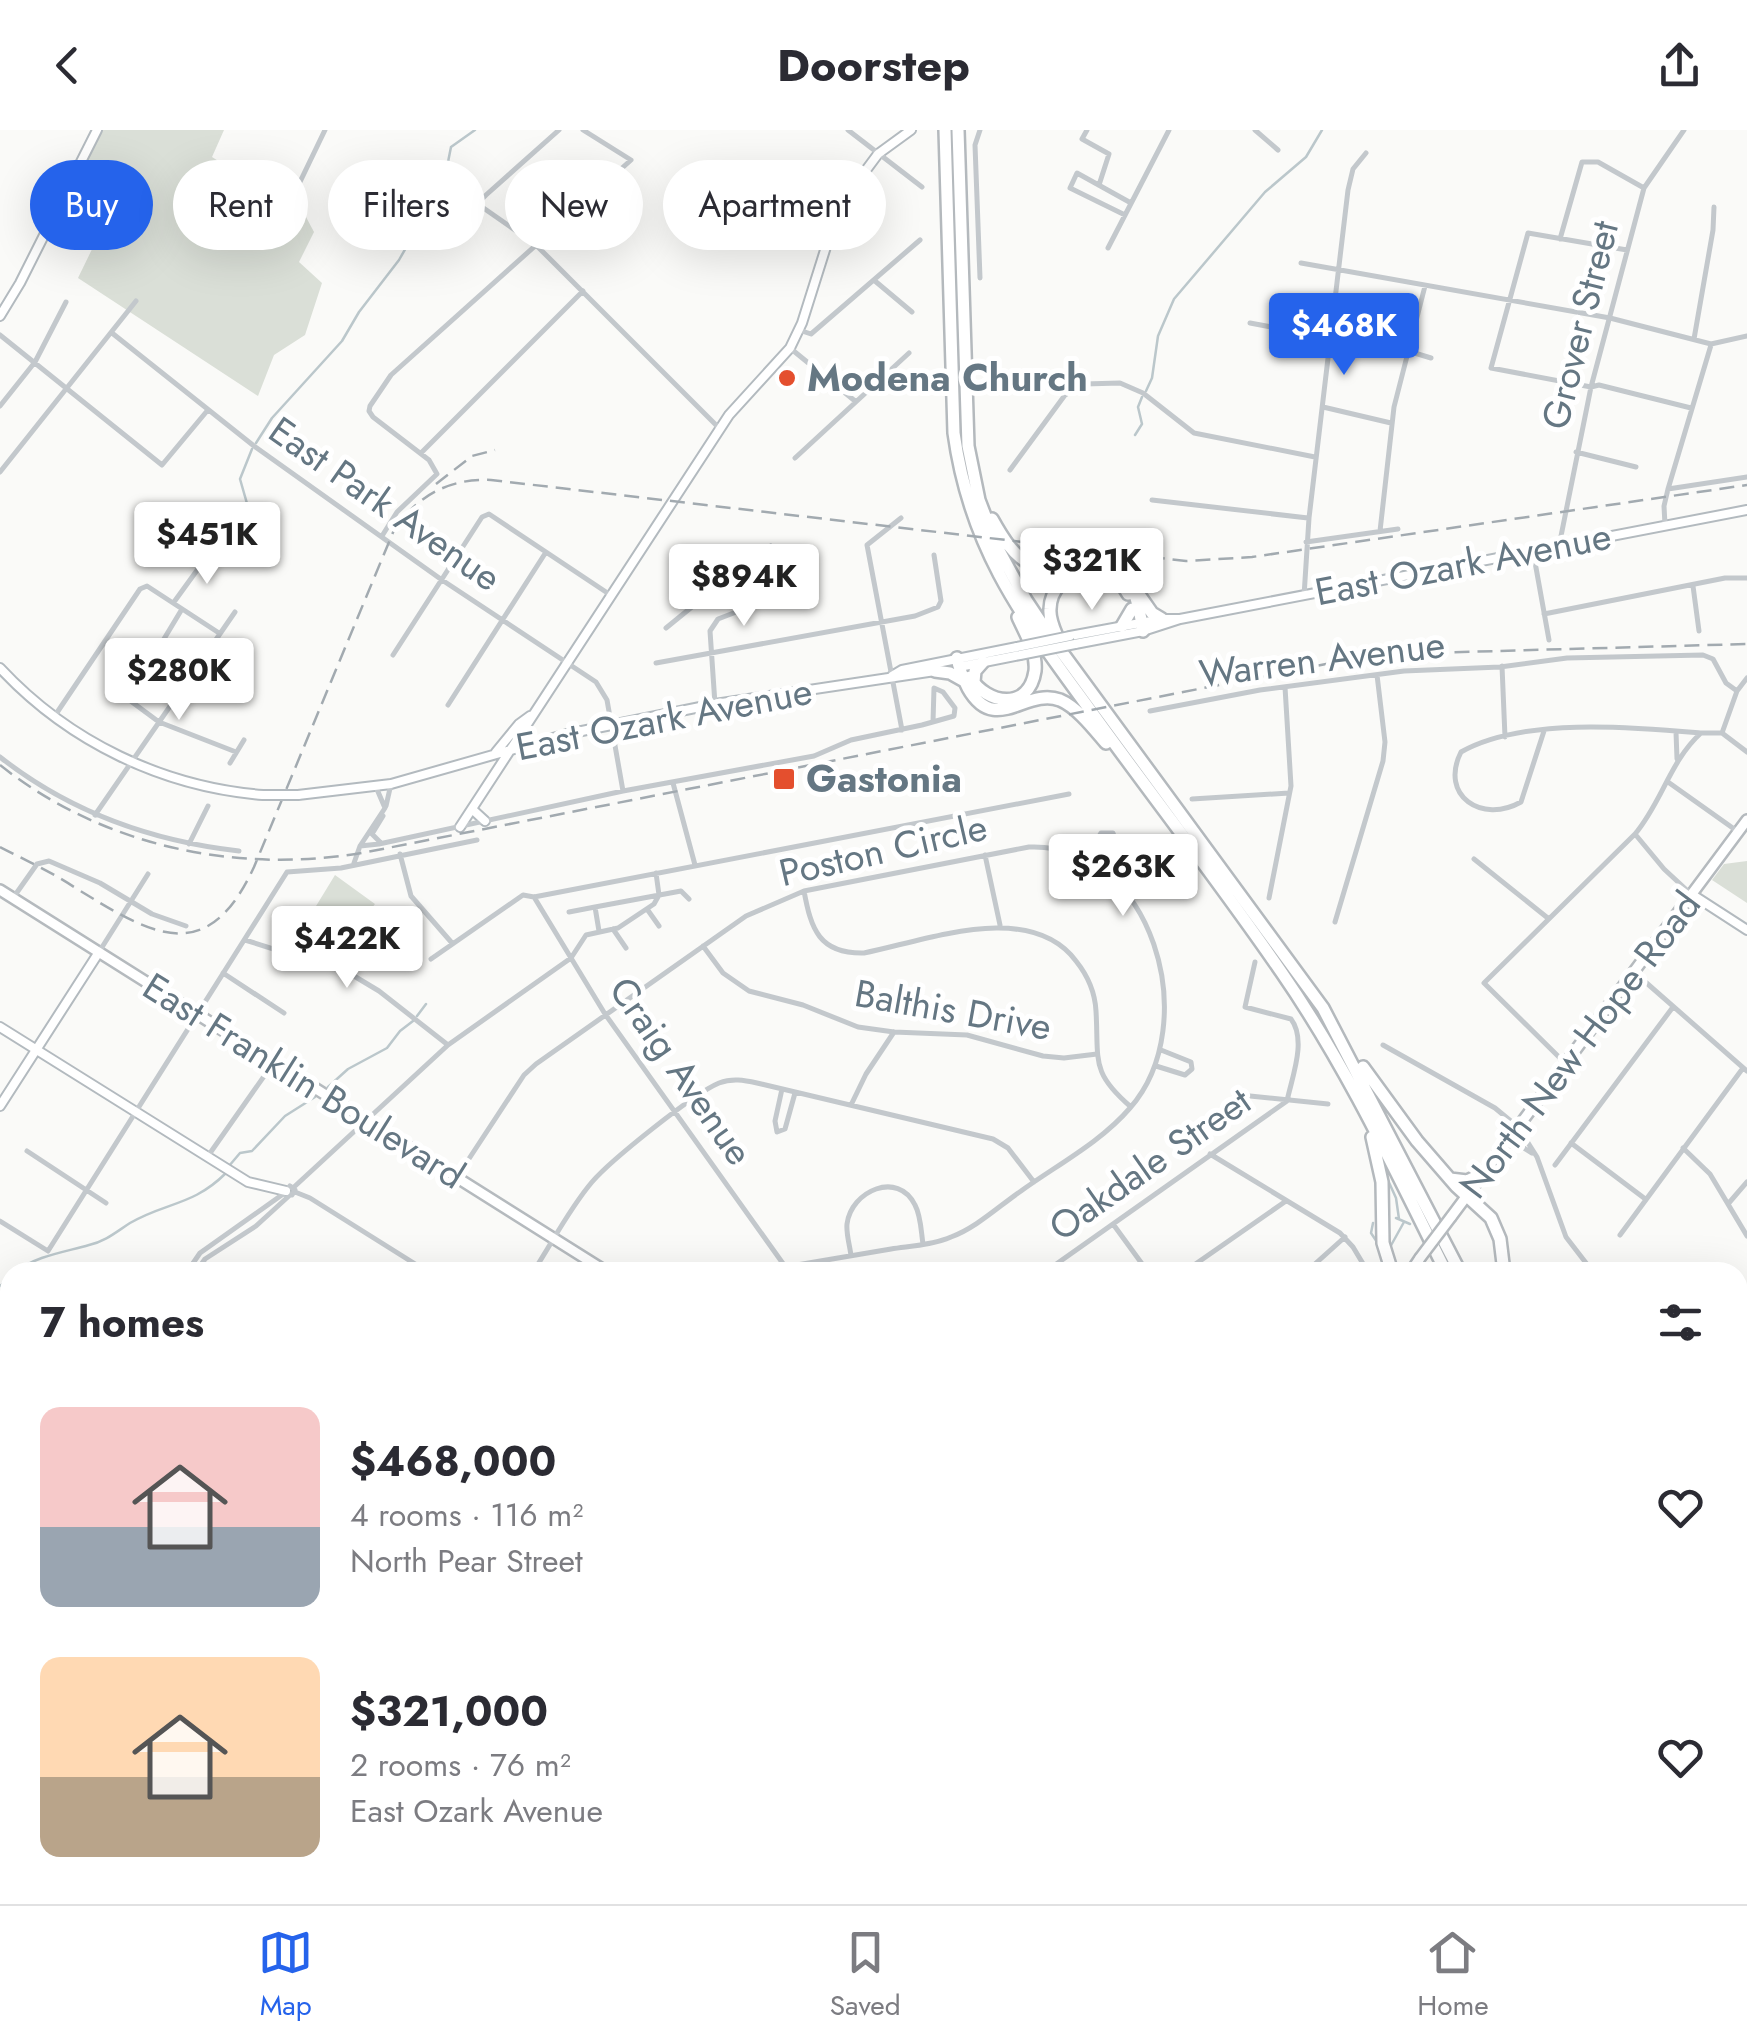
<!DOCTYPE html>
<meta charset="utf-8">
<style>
:root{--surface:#fff;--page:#f2f2f3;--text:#2b2b33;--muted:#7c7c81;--line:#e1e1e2;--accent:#2563eb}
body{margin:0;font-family:Jost,sans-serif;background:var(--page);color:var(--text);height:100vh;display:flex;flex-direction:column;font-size:38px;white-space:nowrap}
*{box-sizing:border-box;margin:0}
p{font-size:32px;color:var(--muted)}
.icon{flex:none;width:55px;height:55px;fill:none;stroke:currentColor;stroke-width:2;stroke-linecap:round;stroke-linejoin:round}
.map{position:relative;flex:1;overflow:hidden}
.side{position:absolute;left:0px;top:1132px;width:1748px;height:642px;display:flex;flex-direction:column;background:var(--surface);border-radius:30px 30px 0 0;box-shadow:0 10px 40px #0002}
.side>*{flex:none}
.top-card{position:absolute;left:30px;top:30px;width:1000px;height:90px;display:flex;gap:20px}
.price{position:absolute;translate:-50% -85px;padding:0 22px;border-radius:10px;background:#fff;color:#222;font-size:32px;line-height:65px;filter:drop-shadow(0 2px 5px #0008)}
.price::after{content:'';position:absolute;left:50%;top:60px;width:30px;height:22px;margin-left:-15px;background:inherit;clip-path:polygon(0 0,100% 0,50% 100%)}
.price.selected{background:var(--accent);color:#fff}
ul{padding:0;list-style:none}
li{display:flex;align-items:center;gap:30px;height:250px;padding:0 40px}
li span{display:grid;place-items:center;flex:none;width:280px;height:200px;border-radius:20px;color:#555}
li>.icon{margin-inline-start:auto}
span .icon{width:120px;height:120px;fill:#fffc;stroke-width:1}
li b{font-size:42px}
h2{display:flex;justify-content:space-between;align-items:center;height:120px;padding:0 40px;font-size:42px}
.chip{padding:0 35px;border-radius:45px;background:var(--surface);box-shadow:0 10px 40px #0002;font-size:35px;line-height:90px}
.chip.selected{background:var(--accent);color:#fff}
header{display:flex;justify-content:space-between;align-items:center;height:130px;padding:0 40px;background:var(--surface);font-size:45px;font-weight:700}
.tabs{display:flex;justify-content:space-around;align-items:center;height:140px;border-top:2px solid var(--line);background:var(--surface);font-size:28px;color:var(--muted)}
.tabs a{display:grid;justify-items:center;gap:5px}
.tabs .selected{color:var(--accent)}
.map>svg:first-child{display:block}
</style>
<header><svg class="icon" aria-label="back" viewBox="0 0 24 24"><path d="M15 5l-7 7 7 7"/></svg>Doorstep<svg class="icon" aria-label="share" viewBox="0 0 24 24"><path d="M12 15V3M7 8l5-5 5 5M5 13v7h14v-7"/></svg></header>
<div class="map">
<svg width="1747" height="1774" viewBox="0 0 1747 1774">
<rect width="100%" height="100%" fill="#fafaf8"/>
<path fill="#dadfd7" d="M102,0H224L212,27L306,87L314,102L299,132L322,153L305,205L274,225L258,266L78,148L114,74L76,52Z
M1747,731V773L1712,750L1724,734Z
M335,745L375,774L349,807L313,781Z"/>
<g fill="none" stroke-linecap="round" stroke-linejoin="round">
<path stroke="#bbc7cb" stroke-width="2.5" d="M1146,261L1152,248L1158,206L1174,169L1265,62L1306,27L1322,0
M1135,305L1142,294L1138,277L1142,267
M256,313L272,288L342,211L359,182L399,130L423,88L442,62L451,17L475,0
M252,319L240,349L252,391L270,436
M417,886L426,874
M328,957L348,939L387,918L400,901L413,891
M229,1036L240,1023L252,1021L285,986L315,967
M1387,1048L1396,1068L1399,1089
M1396,1088L1410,1094
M1373,1093L1371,1103L1377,1112
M1389,1119L1404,1092
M16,1142C35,1126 65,1122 89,1115C106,1111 116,1102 130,1093C166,1072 193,1076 226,1043
M0,1156L10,1148
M1738,1444L1739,1442
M1738,1601L1745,1611L1747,1640"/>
<defs>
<path id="secondary" d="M0,186L20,153L97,0
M1070,506L1162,489H1179
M1075,514L1143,501L1180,489L1747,380
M959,537L1020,525
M0,538C69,612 163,657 263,665
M892,546L902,540L1017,517
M496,622L519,594L530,586
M298,665L391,654L567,604L715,574L935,541
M473,680L485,691
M460,697L729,285L790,218L802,193L831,101L849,63L878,24L911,0
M1693,765L1747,800
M0,897L248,1052L286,1061
M0,976L99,822
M1738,1480L1747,1483
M0,1583L10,1594
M0,1649L10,1634
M238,1765L252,1774"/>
<path id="primary" d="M0,760L607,1142
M1451,1087L1747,690
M1404,1142L1412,1140L1420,1128
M957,1765V1774
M1414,1765L1430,1774
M1432,1765L1449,1774"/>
<path id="highway" d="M945,0L954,303C971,426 1028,494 1098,591C1159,675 1223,757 1282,843C1347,937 1395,1040 1446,1142
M958,0L968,316L979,370L997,417L1026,470L1050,506L1323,878L1460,1142
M992,389C1002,407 1013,426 1032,435C1088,461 1126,388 1143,501
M1138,463L1152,483L1162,489
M1122,496L1132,479
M1059,511C1055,501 1049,490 1050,479C1051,438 1111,429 1128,464
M957,528C959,539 963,548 968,558C995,606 1026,557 1060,570C1077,577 1094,599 1106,613
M935,541L950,543L966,552
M970,547C987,575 1029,581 1035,541C1037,522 1025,503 1018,487
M974,552L975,541L983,532
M1363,937L1417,1011L1456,1056L1491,1088L1500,1109L1504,1142
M1372,1007L1382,1052L1383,1113L1392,1142
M1450,1049L1467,1051L1482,1044
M1738,1535L1747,1545
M1738,1552L1747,1562"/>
</defs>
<use href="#secondary" stroke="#b3babf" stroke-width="12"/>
<use href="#primary" stroke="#b5babe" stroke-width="14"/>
<use href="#highway" stroke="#b4b9bd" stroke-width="16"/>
<path stroke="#c3c8cc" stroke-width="5" d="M559,0L486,65L481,70L482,77L535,114L720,299
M848,0L922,57
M1087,0L1082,9L1109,24L1099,55
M1255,0L1278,20
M298,56L325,0
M1125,85L1070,58L1077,43L1131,73
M1560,109L1582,32H1598L1644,58
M1108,118L1169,0
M1627,120L1528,103L1491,238L1591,257L1599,255L1691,278
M1301,133L1610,188L1711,214L1747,206
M980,148L975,15L980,0
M875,151L912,182
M1250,193L1330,208
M799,200L811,204L920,110
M112,203L254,316L442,450L596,552L607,570L623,661
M0,205L162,335L207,281
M1694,209L1713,100L1714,77
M790,218L855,271
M1408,221L1431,228
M0,276L35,232L66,172
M1323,277L1391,293
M1576,322L1636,337
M421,323L583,161
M795,328L909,223
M1010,340L1065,265L1084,254L1120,253L1143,263L1194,303L1315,327
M0,342L136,171
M1668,359L1747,347
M1152,370L1308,388
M901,388L867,415L902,600
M1665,395L1664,376L1668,359L1711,215
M1380,401L1394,277L1425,156
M382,406L397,382L437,344L429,330L373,287L369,281L370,276L391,245L631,30L583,0
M1306,412L1398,399
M1559,416L1591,257L1644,58L1684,0
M1533,421L1549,510
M1693,456L1699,501
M1304,466L1309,388L1348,60L1353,39L1366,23
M174,472L211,421
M1544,484L1725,448H1747
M666,498L736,441L756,440
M393,525L482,387L489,384L612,466
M153,529L186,551
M656,533L915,486L938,477L941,471L934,425
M1502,536L1505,607
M138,552L182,479
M109,555L159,592L236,622
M715,574L710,501L718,489L744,479L756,440L771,416
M448,575L546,422
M1150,581L1260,560L1404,541L1500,537L1567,528L1703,525L1713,529L1726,553L1737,561
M54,587L140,459L147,456L219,503
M1544,601L1521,672C1482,694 1439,666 1461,622C1523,587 1632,597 1701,603
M1676,602L1677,629
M1722,603L1737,561L1747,548
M1722,603L1747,622
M0,627C70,682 151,711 239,721
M230,633L244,610
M1668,652L1737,701
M673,653L695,735
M1192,669L1289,663
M386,676L391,654
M95,685L235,482
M1635,704L1664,739L1691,764
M380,712L372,704L383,686
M189,714L208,676
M360,716L379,714L623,661L814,626L851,610L922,595L954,586L955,578L943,562L934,558L933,592
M400,724L411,766L452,813
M985,725L1000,795
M1474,729L1549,789
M1085,730L1101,703H1113L1115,709L1099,737
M354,733L360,716L385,678L376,657
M804,761C811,799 819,824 864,823C928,810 1030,770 1076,831C1088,846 1095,862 1096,881C1099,930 1090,942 1131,977
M534,767L605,884L789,1142
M13,768L37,734L49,731L100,753L152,784L186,796
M1269,768L1291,656L1285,557
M595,777L681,761L689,769
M647,779L659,796
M569,782L595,777L599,801
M1335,792L1383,631L1385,612L1377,545
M613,799L626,818
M245,810L349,843L379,861L448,915
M703,816L723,843L749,861L803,875L858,897L894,902L967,905L1043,926L1064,928L1097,924
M99,822L148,744
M431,829L523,765L534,767L1069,664
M1634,842L1747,941
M223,843L284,883
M1383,915L1495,978L1518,997L1537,1027L1566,1107L1593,1142
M1566,934L1484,853L1635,704C1662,672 1670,631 1701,603H1722
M1156,936L1185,945L1192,939L1191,932L1161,920
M782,959L775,991L777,1002L785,999L795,963
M1250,966L1328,974
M851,975L866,944L894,902
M1571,1013L1644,1068
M1506,1016L1519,1015L1532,1023
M1683,1018L1710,1044L1747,1106
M27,1021L106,1073
M1210,1024L1340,1103L1353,1117L1368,1142
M208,1026L274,932
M1555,1035L1673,877
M457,1047L524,945L536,934L746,786L804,761L1029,717C1153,712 1204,894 1130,978C1101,1012 1057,1035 1021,1061C999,1076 976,1098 951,1107C933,1115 910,1116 891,1119C856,1125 821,1131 785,1137
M290,1056L295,1060L292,1065L286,1062Z
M294,1057L448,915L571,828L586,805L618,798L654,774L659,765L656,743
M295,1062L310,1068L428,1142
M1728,1074L1747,1052
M0,1091L48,1121L287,742L341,738L477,710
M1113,1094L1148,1142
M1620,1105L1743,938
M851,1126C850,1116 846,1104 847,1094C851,1061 898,1040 915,1075C921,1086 921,1101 923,1114
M187,1142L200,1123L286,1062
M196,1142L205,1129L256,1096L290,1065
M533,1142C552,1113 569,1079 592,1052C611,1030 693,964 719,953C732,948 744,950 757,953L993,1009L1008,1018L1034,1052
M1045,1142L1287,971C1292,947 1307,910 1291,889L1245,877L1255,832
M1184,1142L1286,1071
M1306,1142L1345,1107
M0,1233L10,1240
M1738,1249L1747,1264
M0,1341L10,1348
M0,1462L10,1457
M0,1707L10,1714
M89,1765L102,1774
M985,1765L1056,1774
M3,1774L10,1762
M657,1774L659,1765
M1216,1774L1221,1765
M1362,1774L1367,1765
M1461,1774L1466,1765
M1544,1774L1549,1765
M1640,1774L1642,1765"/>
<use href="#secondary" stroke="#fff" stroke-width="8"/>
<use href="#primary" stroke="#fff" stroke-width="9"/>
<use href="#highway" stroke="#fff" stroke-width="11"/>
<path stroke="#a2aab0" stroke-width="2.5" stroke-dasharray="15 8" stroke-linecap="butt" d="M436,354L472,326L495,320
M0,635C103,717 239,745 367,722L1326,534L1426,523L1747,514
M0,717C25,730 50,741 74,757C149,803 206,841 254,737L394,400C417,366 449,348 491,350L1186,431L1252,427L1747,355"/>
<defs>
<path id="secondary-bridge" d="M1017,517L1070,506
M1020,525L1075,514
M263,665H298"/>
<path id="primary-bridge" d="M1420,1128L1451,1087"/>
</defs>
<use href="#secondary-bridge" stroke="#b3babf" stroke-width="12" stroke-linecap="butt"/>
<use href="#primary-bridge" stroke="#b5babe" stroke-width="14" stroke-linecap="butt"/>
<use href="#secondary-bridge" stroke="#fff" stroke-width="8"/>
<use href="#primary-bridge" stroke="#fff" stroke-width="9"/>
</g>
<g fill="#e44f2e" stroke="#fff" stroke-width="4">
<circle cx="787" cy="248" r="10"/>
<rect x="772" y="637" width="24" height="24" rx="5"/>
</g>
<g text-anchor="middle" stroke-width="10" stroke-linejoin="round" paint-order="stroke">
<g font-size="38" fill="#657783" stroke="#fff">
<text transform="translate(1580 195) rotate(-76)" y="13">Grover Street</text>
<text transform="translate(385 374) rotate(35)" y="13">East Park Avenue</text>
<text transform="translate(1463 434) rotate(-11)" y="13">East Ozark Avenue</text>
<text transform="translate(1322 529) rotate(-7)" y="13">Warren Avenue</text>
<text transform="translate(664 589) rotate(-11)" y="13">East Ozark Avenue</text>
<text transform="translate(883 720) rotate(-13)" y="13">Poston Circle</text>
<text transform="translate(953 880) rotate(10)" y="13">Balthis Drive</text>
<text transform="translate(1580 915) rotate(-53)" y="13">North New Hope Road</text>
<text transform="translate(681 941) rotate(55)" y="13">Craig Avenue</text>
<text transform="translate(304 951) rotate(32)" y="13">East Franklin Boulevard</text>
<text transform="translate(1150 1034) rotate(-35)" y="13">Oakdale Street</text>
</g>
<g font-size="38" font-weight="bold" fill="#657783" stroke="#fff" text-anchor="start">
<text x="807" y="261">Modena Church</text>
<text x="806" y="662">Gastonia</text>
</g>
</g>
</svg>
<b class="price selected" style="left:1344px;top:248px">$468K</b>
<b class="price" style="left:207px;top:457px">$451K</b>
<b class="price" style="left:1092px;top:483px">$321K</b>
<b class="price" style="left:744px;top:499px">$894K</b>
<b class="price" style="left:179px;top:593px">$280K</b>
<b class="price" style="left:1123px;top:789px">$263K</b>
<b class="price" style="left:347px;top:861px">$422K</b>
<div class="top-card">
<a class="chip selected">Buy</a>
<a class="chip">Rent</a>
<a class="chip">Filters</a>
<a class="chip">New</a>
<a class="chip">Apartment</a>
</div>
<section class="side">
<h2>7 homes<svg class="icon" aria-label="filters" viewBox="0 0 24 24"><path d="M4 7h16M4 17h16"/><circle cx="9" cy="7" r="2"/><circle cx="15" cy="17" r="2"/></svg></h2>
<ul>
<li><span style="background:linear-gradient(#f6c9c9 60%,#9aa5b1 0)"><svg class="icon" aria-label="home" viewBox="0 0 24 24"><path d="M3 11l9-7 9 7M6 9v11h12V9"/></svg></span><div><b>$468,000</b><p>4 rooms · 116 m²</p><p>North Pear Street</p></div><svg class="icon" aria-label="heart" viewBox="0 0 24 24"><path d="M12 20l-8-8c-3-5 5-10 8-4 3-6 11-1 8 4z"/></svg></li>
<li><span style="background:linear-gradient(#ffd9b3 60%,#b9a48a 0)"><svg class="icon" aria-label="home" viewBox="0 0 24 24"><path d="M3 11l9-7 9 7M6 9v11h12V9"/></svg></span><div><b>$321,000</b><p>2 rooms · 76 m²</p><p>East Ozark Avenue</p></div><svg class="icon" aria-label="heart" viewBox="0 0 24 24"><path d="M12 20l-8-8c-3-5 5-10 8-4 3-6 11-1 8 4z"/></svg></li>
</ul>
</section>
</div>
<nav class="tabs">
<a class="selected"><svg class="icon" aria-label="map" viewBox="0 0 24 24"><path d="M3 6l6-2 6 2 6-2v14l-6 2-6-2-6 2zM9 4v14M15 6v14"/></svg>Map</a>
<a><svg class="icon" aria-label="saved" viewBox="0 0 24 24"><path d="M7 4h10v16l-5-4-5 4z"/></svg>Saved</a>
<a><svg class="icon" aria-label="home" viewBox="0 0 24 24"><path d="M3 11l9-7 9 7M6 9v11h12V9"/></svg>Home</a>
</nav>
